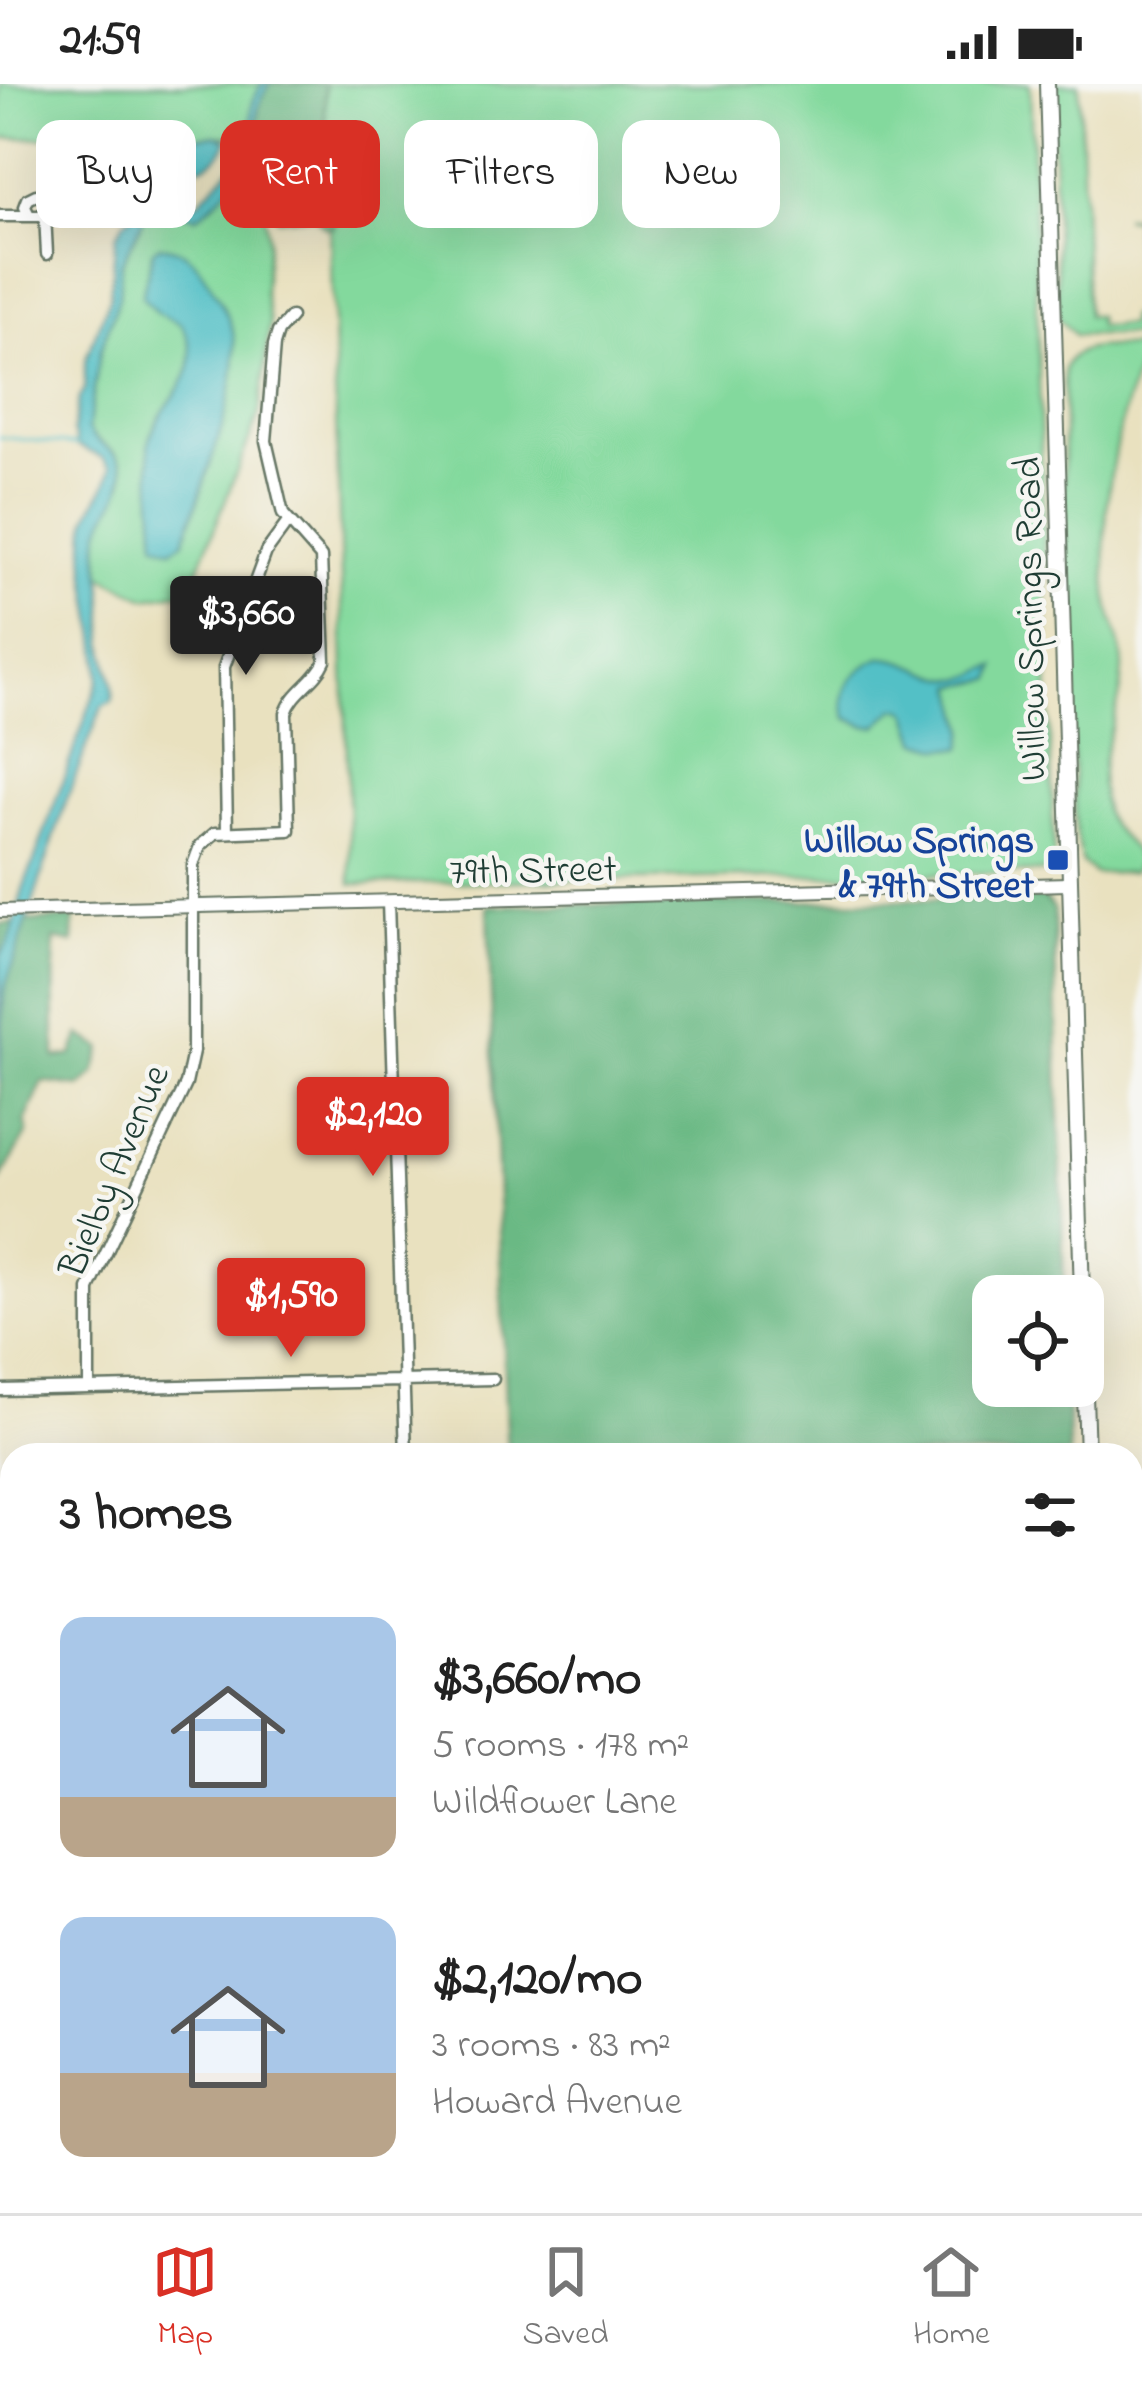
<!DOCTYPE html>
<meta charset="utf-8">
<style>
:root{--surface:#fff;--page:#f2f2f2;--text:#222;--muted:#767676;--line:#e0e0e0;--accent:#d93025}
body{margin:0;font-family:"Indie Flower",sans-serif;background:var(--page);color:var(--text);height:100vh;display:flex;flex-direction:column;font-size:45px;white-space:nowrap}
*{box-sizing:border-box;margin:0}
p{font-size:39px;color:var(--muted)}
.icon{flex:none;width:66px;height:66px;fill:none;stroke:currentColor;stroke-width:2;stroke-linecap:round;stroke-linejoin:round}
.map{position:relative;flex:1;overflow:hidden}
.details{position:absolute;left:0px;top:1359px;width:1143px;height:771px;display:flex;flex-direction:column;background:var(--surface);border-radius:36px 36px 0 0;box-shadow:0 12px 48px #0002}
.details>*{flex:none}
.hud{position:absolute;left:36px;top:36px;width:1071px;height:108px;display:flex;gap:24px}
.controls{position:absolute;left:972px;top:1191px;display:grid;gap:24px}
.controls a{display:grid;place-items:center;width:132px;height:132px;border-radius:24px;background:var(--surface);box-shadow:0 12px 48px #0002;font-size:60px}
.price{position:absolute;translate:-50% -102px;padding:0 27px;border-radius:12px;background:var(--accent);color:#fff;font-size:39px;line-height:78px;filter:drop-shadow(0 3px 6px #0008)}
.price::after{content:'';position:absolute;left:50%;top:72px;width:36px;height:27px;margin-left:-18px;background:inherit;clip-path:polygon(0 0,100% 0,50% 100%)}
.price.selected{background:#222;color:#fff}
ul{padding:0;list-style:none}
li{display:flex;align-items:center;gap:36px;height:300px;padding:0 60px}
li span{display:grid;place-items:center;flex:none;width:336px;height:240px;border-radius:24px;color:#555}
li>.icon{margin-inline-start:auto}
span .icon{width:144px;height:144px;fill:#fffc;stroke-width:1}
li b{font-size:51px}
h2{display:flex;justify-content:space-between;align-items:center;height:144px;padding:0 60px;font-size:51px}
.chip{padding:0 42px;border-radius:24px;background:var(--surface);box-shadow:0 12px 48px #0002;font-size:42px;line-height:108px}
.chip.selected{background:var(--accent);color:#fff}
.status{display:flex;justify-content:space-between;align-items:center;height:84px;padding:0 60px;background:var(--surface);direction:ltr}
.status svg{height:33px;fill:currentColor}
.menu{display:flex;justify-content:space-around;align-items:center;height:168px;border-top:3px solid var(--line);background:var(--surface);font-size:33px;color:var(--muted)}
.menu a{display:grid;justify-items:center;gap:6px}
.menu .selected{color:var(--accent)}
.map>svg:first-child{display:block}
</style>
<div class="status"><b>21:59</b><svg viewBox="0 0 49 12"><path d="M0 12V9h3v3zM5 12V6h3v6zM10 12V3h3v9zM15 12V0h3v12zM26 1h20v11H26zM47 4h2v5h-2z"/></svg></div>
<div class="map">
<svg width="1142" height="2129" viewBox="0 0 1142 2129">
<rect width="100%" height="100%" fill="#f6f6f2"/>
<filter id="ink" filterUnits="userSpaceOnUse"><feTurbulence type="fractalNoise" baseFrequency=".00833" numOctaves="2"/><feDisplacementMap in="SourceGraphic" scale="24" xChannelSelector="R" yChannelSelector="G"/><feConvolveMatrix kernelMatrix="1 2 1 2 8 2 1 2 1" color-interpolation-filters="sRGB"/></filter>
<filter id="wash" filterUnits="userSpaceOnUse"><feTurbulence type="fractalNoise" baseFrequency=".004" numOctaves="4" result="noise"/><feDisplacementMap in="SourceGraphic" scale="48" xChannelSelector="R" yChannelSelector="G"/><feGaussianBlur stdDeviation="2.7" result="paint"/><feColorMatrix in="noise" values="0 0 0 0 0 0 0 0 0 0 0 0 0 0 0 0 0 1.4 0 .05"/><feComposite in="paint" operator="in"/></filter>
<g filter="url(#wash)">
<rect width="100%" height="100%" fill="#e9e1bf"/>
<path fill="#83d99d" stroke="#518b68" stroke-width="3" d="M0,0H1030L1054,780L1043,788L351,800L327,51L0,54Z
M1051,0H1079L1087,232H1097L1098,242L1128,241L1129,232L1138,231L1135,135L1123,133L1140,134L1139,251H1075L1058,234Z
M230,99L261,105L268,153L264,209L270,238L259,330L190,507L146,514L102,492C101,476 97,458 100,442C105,420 132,406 122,379C116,363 96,361 88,346L100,267L119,213L121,180L147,128L166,124L196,133Z
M1137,263L1142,272C1113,349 1100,426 1107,508C1109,533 1122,556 1123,581C1123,632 1092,671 1104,726C1109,748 1133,757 1139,778L1133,788L1095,790L1082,779L1076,749L1064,459V286C1072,257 1112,264 1137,263Z"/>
<path fill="#6ab984" stroke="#447b5c" stroke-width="3" d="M270,0H325L326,71L333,75L334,143H325L314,132L278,135L261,120V105L230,99C241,83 253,66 256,46C259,22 257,21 270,0Z
M1044,814L1054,826L1064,1212H993V1302H1067L1069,1371H507L488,822Z
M74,834L73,859L54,855L55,974L72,971L80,951L102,964L95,990L81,1003L43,998L25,1038L28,1048L0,1096V840Z"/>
<path fill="#52c0c6" stroke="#387e7d" stroke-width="3" d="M262,0H270C257,21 258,22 256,45C252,77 223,116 196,133L166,124L147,128L121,180L119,213L100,267L88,345C96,363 120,364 123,385C127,415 98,430 99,461C99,480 103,498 104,517C105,532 103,548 105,563C107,580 117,602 112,617L102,623L66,717L4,907L0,997V871C20,847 15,814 32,783L99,596C102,545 80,494 86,444C89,420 109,406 111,383L103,374L77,362L73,346L79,314L85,304V277L110,213L116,152L124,138L156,112L189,121L197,119C214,101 238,79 248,56C257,32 243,30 262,0Z
M216,51L228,56C217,84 195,84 169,90C150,95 139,101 119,98C110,89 110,70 117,60Z
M159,162C185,164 196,176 209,198C217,213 229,230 233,248C244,299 204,395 188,446L184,457L172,465L156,459L149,360C156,316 214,293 181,240L157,229L142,212L153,166Z
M880,574C908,573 931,595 959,595C975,595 984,584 997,582L993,595L955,602L966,645L963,664H941L918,657L909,629L903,624L895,625L876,642H866L847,634C835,605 856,585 880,574Z"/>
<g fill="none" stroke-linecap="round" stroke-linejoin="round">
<path stroke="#52c0c6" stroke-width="3" d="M0,353L76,361"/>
</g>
</g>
<g filter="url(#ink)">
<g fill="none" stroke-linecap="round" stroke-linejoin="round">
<defs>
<path id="minor" d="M48,122L56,95L57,64
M45,130L47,170
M0,132H41L48,122L44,114L36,111L28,115L25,123L29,131
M227,747L224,583L266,468L288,438
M388,818L406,1371
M89,1304V1205L186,1000L193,968V781L200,762L215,749L289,746L286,629C293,607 316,598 325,577L321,473L283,430L266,357L274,261L278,248L291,233
M0,1306L493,1295
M0,1482L12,1481
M42,2118V2129
M193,2118L195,2129
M335,2118L337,2129
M879,2118L881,2129
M1018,2118L1022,2129
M469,2129V2118
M601,2129L607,2118"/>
<path id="tertiary" d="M0,827L1068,800
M0,1990H12"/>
<path id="secondary" d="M1047,0L1082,1212
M1083,1252L1087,1371
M1131,1987L1142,2005"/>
</defs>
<use href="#minor" stroke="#667665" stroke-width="15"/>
<use href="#tertiary" stroke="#667665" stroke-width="16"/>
<use href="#secondary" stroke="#667665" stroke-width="18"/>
<use href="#minor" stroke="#fff" stroke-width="10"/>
<use href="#tertiary" stroke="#fff" stroke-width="12"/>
<use href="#secondary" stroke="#fff" stroke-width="14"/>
</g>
</g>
<rect fill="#1a4fb4" stroke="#f6f6f2" stroke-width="4.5" x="1046" y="764" width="24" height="24" rx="6"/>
<g text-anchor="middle" stroke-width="9" stroke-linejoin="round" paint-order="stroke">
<g font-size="39" fill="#1f3d34" stroke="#f6f6f2">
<text transform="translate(1028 535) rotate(-91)" y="14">Willow Springs Road</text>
<text transform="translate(533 784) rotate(-1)" y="14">79th Street</text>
<text transform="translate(112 1086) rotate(-67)" y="14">Bielby Avenue</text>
</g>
<g font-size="39" font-weight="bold" fill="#164399" stroke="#f6f6f2" text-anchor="end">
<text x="1034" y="768">Willow Springs<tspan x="1034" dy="45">&amp; 79th Street</tspan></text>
</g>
</g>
</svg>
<div class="controls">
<a><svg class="icon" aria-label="locate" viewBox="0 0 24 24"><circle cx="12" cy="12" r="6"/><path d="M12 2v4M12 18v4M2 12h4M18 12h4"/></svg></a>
</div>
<b class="price selected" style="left:246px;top:594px">$3,660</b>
<b class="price" style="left:373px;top:1095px">$2,120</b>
<b class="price" style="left:291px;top:1276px">$1,590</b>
<div class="hud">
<a class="chip">Buy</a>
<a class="chip selected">Rent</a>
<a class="chip">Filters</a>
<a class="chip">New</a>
</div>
<section class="details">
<h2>3 homes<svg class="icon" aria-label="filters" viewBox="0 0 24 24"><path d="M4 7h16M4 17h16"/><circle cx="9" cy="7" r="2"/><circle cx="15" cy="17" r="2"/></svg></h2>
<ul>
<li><span style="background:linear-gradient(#a9c7e8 75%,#b9a48a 0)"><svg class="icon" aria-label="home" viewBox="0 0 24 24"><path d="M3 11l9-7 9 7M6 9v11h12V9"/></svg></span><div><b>$3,660/mo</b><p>5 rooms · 178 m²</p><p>Wildflower Lane</p></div></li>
<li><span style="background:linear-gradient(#a9c7e8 65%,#b9a48a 0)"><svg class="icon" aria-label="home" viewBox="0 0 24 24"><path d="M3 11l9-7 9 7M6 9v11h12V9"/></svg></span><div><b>$2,120/mo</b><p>3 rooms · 83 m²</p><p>Howard Avenue</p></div></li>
</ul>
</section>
</div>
<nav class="menu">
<a class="selected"><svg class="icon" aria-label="map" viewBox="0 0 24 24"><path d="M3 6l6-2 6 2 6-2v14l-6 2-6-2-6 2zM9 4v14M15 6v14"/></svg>Map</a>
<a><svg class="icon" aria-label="saved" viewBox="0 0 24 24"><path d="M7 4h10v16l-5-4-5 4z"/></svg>Saved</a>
<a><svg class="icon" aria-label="home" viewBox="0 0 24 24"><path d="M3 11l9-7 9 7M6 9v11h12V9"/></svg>Home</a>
</nav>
